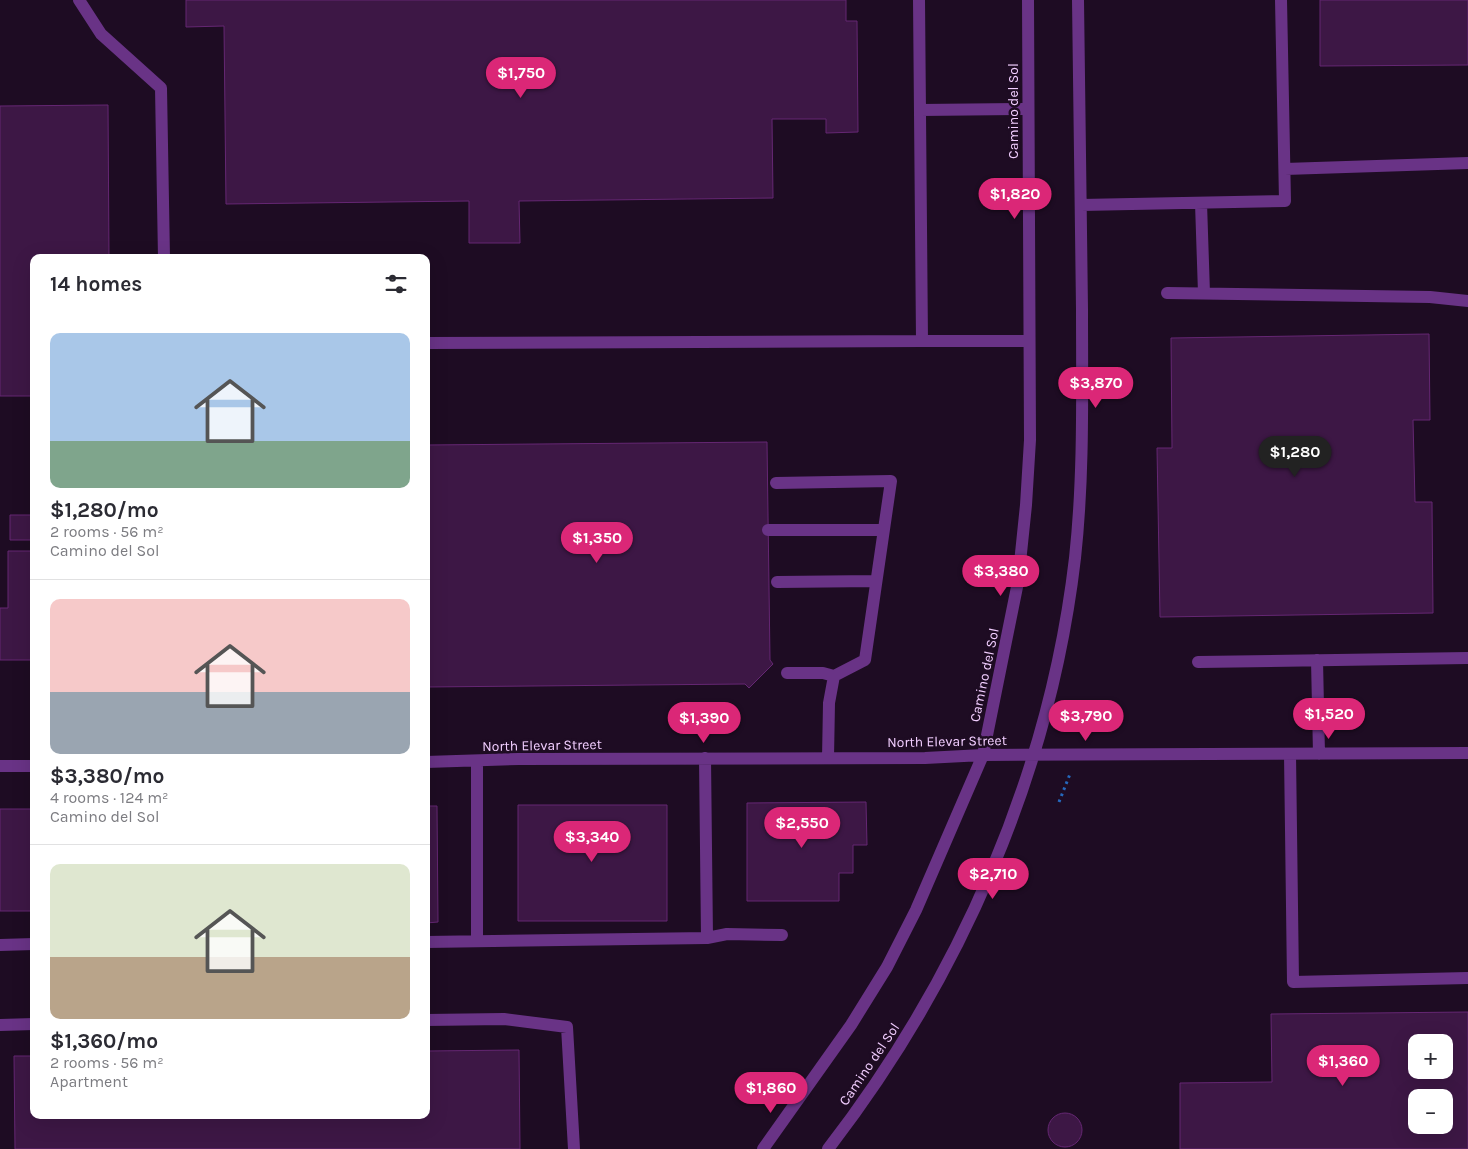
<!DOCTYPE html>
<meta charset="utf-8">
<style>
:root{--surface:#fff;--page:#f2f2f3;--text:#2b2b33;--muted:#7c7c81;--line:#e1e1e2;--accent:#db2777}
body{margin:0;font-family:Karla,sans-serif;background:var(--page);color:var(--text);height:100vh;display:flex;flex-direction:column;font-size:19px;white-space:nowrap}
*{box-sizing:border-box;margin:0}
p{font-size:16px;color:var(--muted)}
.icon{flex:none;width:28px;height:28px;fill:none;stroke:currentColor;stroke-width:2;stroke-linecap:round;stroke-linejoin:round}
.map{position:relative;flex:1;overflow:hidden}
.details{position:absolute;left:30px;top:254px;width:400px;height:865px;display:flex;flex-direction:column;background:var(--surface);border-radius:10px;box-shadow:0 5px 20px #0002}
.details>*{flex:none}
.fabs{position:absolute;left:1408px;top:1034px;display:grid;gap:10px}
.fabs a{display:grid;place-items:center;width:45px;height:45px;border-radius:10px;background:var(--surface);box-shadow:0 5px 20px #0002;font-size:25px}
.price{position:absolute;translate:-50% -42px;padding:0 11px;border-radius:18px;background:var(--accent);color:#fff;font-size:16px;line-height:32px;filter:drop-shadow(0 1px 2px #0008)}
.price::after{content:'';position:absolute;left:50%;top:30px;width:15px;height:11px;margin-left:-8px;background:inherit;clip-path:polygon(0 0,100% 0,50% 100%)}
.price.current{background:#222;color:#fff}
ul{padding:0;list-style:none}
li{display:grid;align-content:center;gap:10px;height:265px;padding:0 20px}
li+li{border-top:1px solid var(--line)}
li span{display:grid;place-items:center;height:155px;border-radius:10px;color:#555}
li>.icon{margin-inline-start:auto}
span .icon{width:90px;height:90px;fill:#fffc;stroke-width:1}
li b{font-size:21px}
h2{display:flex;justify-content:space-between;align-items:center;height:60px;padding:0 20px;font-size:21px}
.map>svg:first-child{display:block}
</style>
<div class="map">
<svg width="1468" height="1149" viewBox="0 0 1468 1149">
<rect width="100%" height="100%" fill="#1e0c23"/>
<path fill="#3d1745" stroke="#652773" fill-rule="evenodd" d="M186,0H846V21H857L858,132L826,133V119H772L773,198L519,201L520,243H469V201L226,204L224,26L186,27Z
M1320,0H1468V65L1320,66Z
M108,105L109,258H34V396H0V106Z
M1429,334L1430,420H1413L1415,502H1432L1433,613L1160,617L1157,448H1172L1171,338Z
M767,442L770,660L773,664L749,688L745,684L426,687V445Z
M10,515H34V540H10Z
M8,551H34V660H0V608H8Z
M866,802L867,845H853V873H839V901H747V803Z
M518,805H667V921H518Z
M426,806H437L438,922L426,923Z
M0,809H34V911H0Z
M1468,1012V1149H1180V1083L1272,1082L1271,1014ZM1416,1042H1444V1070H1416ZM1416,1098H1444V1125H1416Z
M519,1050L520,1149H15L14,1056H34V1115H426V1051Z
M1048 1130a17 17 0 1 1 34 0a17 17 0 1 1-34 0Z"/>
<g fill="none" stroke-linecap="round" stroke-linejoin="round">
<path stroke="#2568bc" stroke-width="3" stroke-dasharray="2.5 4" stroke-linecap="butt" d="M1086,736L1097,708L1100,705
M1059,802L1070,774"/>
<path stroke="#693386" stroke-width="12" d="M79,0L101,34L161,88L164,258
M919,0L922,341H1029
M920,110L1027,109
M1285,169L1468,163
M1201,203L1204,293
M1081,205L1285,201L1281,0
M1167,293L1430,297L1468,301
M426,343L922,341
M776,483L891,481L865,660L834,676L829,703L828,758
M768,530H883
M777,582L876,581
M1317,660L1319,754
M1198,662L1468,658
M787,673H823L834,676
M1290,754L1293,982L1468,978
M477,761V941
M426,762L519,759L925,758L983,755L1468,753
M0,766H34
M707,938L727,934L782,935
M426,942L707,938L705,758
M0,945L34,944
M426,1020L504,1019L567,1027L574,1149
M0,1025L34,1024
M763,1149L851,1025L887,967L916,910L983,755L1018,582L1026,505L1030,440L1028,0
M828,1149C960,978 1050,773 1075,558C1084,476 1082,392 1082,309C1081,206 1080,103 1078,0"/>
</g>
<g text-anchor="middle" stroke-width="5" stroke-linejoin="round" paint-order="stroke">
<g font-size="14" fill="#f2ceff" stroke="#1e0c23">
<text transform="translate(1013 111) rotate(-90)" y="5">Camino del Sol</text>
<text transform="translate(984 675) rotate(-78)" y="5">Camino del Sol</text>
<text transform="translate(947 741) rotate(-1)" y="5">North Elevar Street</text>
<text transform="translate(542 745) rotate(-1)" y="5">North Elevar Street</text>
<text transform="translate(869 1064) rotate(-56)" y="5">Camino del Sol</text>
</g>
</g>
</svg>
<div class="fabs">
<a>+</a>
<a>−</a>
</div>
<b class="price" style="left:521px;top:99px">$1,750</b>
<b class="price" style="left:1015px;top:220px">$1,820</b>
<b class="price" style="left:1096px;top:409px">$3,870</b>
<b class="price current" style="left:1295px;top:478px">$1,280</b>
<b class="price" style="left:597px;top:564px">$1,350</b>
<b class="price" style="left:1001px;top:597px">$3,380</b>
<b class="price" style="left:1329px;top:740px">$1,520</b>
<b class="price" style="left:1086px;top:742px">$3,790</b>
<b class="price" style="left:704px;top:744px">$1,390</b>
<b class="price" style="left:802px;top:849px">$2,550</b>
<b class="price" style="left:592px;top:863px">$3,340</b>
<b class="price" style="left:993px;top:900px">$2,710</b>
<b class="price" style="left:1343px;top:1087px">$1,360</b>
<b class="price" style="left:771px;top:1114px">$1,860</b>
<section class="details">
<h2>14 homes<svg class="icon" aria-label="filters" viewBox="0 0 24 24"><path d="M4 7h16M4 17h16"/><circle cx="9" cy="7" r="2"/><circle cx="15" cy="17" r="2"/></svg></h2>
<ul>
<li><span style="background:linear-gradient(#a9c7e8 70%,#7fa58c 0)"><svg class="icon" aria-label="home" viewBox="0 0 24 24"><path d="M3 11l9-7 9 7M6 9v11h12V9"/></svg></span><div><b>$1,280/mo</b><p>2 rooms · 56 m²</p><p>Camino del Sol</p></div></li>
<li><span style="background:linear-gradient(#f6c9c9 60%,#9aa5b1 0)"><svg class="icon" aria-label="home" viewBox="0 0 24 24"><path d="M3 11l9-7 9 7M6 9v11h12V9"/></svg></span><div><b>$3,380/mo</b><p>4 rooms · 124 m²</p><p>Camino del Sol</p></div></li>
<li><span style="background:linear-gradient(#dfe7d0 60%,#b9a48a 0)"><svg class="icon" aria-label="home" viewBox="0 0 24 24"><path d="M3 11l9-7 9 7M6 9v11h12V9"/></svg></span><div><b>$1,360/mo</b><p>2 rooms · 56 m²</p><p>Apartment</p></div></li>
</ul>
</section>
</div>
